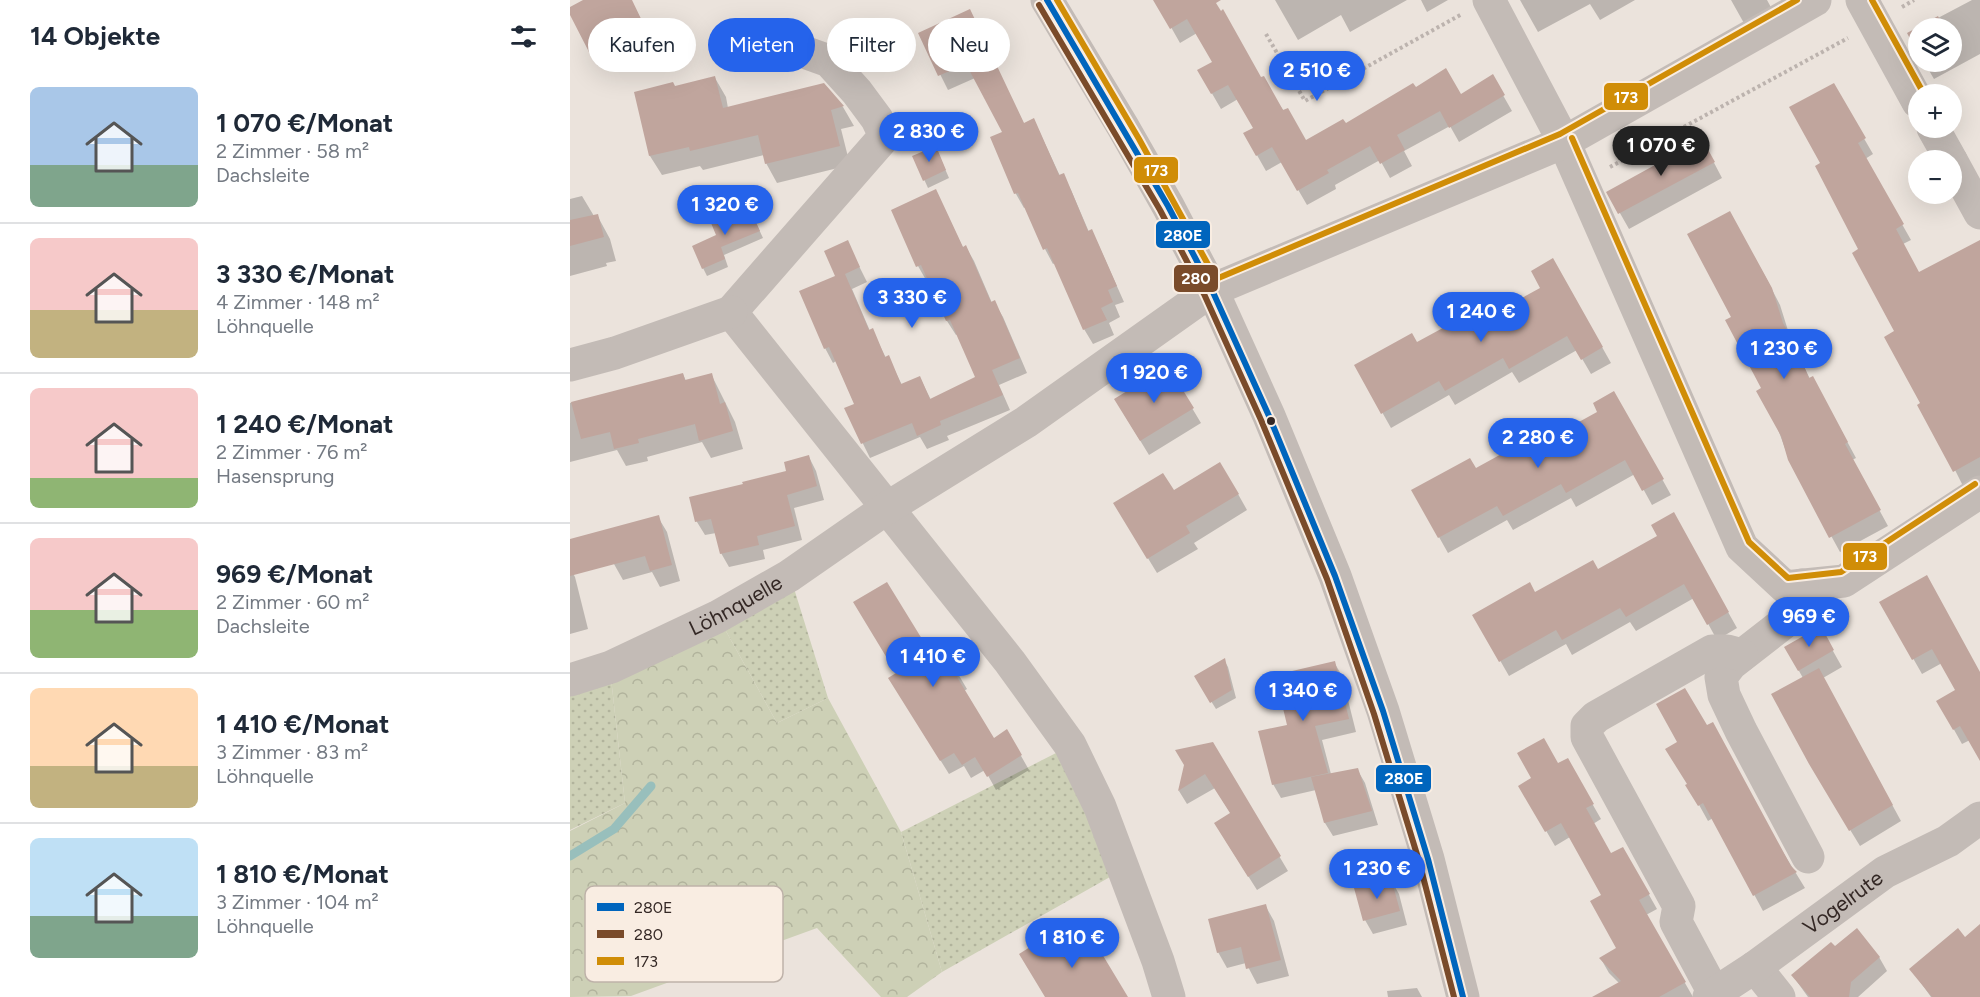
<!DOCTYPE html>
<html lang="de">
<meta charset="utf-8">
<style>
:root{--surface:#fff;--page:#f2f2f3;--text:#1f2937;--muted:#747a83;--line:#e0e1e3;--accent:#2563eb}
body{margin:0;font-family:Figtree,sans-serif;background:var(--page);color:var(--text);height:100vh;display:flex;flex-direction:column;font-size:22px;white-space:nowrap}
*{box-sizing:border-box;margin:0}
p{font-size:20px;color:var(--muted)}
.icon{flex:none;width:33px;height:33px;fill:none;stroke:currentColor;stroke-width:2;stroke-linecap:round;stroke-linejoin:round}
.map{position:relative;flex:1;overflow:hidden}
.side{display:flex;flex-direction:column;background:var(--surface);width:570px}
.side>*{flex:none}
.guide{position:absolute;left:18px;top:18px;width:570px;height:54px;display:flex;gap:12px}
.tools{position:absolute;left:1338px;top:18px;display:grid;gap:12px}
.tools a{display:grid;place-items:center;width:54px;height:54px;border-radius:50%;background:var(--surface);box-shadow:0 6px 24px #0002;font-size:30px}
.price{position:absolute;translate:-50% -51px;padding:0 14px;border-radius:21px;background:var(--accent);color:#fff;font-size:20px;line-height:39px;filter:drop-shadow(0 2px 3px #0008)}
.price::after{content:'';position:absolute;left:50%;top:36px;width:18px;height:14px;margin-left:-9px;background:inherit;clip-path:polygon(0 0,100% 0,50% 100%)}
.price.active{background:#222;color:#fff}
ul{padding:0;list-style:none}
li{display:flex;align-items:center;gap:18px;height:150px;padding:0 30px}
li+li{border-top:2px solid var(--line)}
li span{display:grid;place-items:center;flex:none;width:168px;height:120px;border-radius:9px;color:#555}
li>.icon{margin-inline-start:auto}
span .icon{width:72px;height:72px;fill:#fffc;stroke-width:1}
li b{font-size:26px}
h2{display:flex;justify-content:space-between;align-items:center;height:72px;padding:0 30px;font-size:26px}
.pill{padding:0 21px;border-radius:27px;background:var(--surface);box-shadow:0 6px 24px #0002;font-size:21px;line-height:54px}
.pill.active{background:var(--accent);color:#fff}
main{display:flex;flex:1;min-height:0}
.map>svg:first-child{display:block}
</style>
<main>
<section class="side">
<h2>14 Objekte<svg class="icon" aria-label="filters" viewBox="0 0 24 24"><path d="M4 7h16M4 17h16"/><circle cx="9" cy="7" r="2"/><circle cx="15" cy="17" r="2"/></svg></h2>
<ul>
<li><span style="background:linear-gradient(#a9c7e8 65%,#7fa58c 0)"><svg class="icon" aria-label="home" viewBox="0 0 24 24"><path d="M3 11l9-7 9 7M6 9v11h12V9"/></svg></span><div><b>1 070 €/Monat</b><p>2 Zimmer · 58 m²</p><p>Dachsleite</p></div></li>
<li><span style="background:linear-gradient(#f6c9c9 60%,#c2b280 0)"><svg class="icon" aria-label="home" viewBox="0 0 24 24"><path d="M3 11l9-7 9 7M6 9v11h12V9"/></svg></span><div><b>3 330 €/Monat</b><p>4 Zimmer · 148 m²</p><p>Löhnquelle</p></div></li>
<li><span style="background:linear-gradient(#f6c9c9 75%,#8fb573 0)"><svg class="icon" aria-label="home" viewBox="0 0 24 24"><path d="M3 11l9-7 9 7M6 9v11h12V9"/></svg></span><div><b>1 240 €/Monat</b><p>2 Zimmer · 76 m²</p><p>Hasensprung</p></div></li>
<li><span style="background:linear-gradient(#f6c9c9 60%,#8fb573 0)"><svg class="icon" aria-label="home" viewBox="0 0 24 24"><path d="M3 11l9-7 9 7M6 9v11h12V9"/></svg></span><div><b>969 €/Monat</b><p>2 Zimmer · 60 m²</p><p>Dachsleite</p></div></li>
<li><span style="background:linear-gradient(#ffd9b3 65%,#c2b280 0)"><svg class="icon" aria-label="home" viewBox="0 0 24 24"><path d="M3 11l9-7 9 7M6 9v11h12V9"/></svg></span><div><b>1 410 €/Monat</b><p>3 Zimmer · 83 m²</p><p>Löhnquelle</p></div></li>
<li><span style="background:linear-gradient(#bfe0f5 65%,#7fa58c 0)"><svg class="icon" aria-label="home" viewBox="0 0 24 24"><path d="M3 11l9-7 9 7M6 9v11h12V9"/></svg></span><div><b>1 810 €/Monat</b><p>3 Zimmer · 104 m²</p><p>Löhnquelle</p></div></li>
</ul>
</section>
<div class="map">
<svg width="1410" height="997" viewBox="0 0 1410 997">
<defs>
<pattern id="grass-dots" width="8" height="8" patternUnits="userSpaceOnUse" patternTransform="scale(1.5)"><rect width="8" height="8" fill="#cdd0b6"/><path d="M2 2h.1M6 6h.1" fill="none" stroke="#b1b39c" stroke-width="1.8" stroke-linecap="round"/></pattern>
<pattern id="forest-crowns" width="20" height="18" patternUnits="userSpaceOnUse" patternTransform="scale(1.5)"><rect width="20" height="18" fill="#cdd0b6"/><path d="M2 6a3 3 0 1 1 6 0M12 15a3 3 0 1 1 6 0" fill="none" stroke="#b1b39c"/></pattern>
</defs>
<rect width="100%" height="100%" fill="#ebe3dc"/>
<path fill="url(#grass-dots)" d="M222,582L258,698L207,723L152,624Z
M41,678L55,803L0,830V695Z
M488,752L547,873L372,972L331,832Z"/>
<path fill="url(#forest-crowns)" d="M152,624L207,723L258,698L331,832L372,972L337,997H311L247,928L61,996L0,997V831L55,803L41,678Z"/>
<path fill="#0003" d="M16,0H61L81,39L66,47L63,57L55,61L44,58L28,66L0,11V8Z
M599,0H643L691,79L736,142L775,125L845,89L890,96L922,76L942,111L889,142L880,126L834,151L842,166L820,178L810,160L765,185L766,189L737,205L712,162L696,171L675,134L685,128L668,99L651,109L629,71L644,63L627,33L610,43L589,6Z
M705,0H837L780,32L771,15L728,40Z
M851,0H878L857,12Z
M950,0H1065L1030,20L1020,4L968,32Z
M1161,0H1197L1203,11L1175,25Z
M1402,0H1410V54L1364,79L1354,62H1382V28H1349Z
M399,11L454,124L464,120L490,176L493,175L501,190L519,232L521,231L529,246L554,302L545,305L550,317L539,323L544,335L523,344L514,329L485,263L483,264L475,249L456,207L454,208L446,194L422,138L434,133L405,78L378,90L350,34Z
M145,78L156,97L158,108L253,85L273,107L284,126L271,129L280,165L207,183L196,163L194,155L133,170L130,166L92,175L80,156L65,93L105,88Z
M1263,85L1303,154L1295,159L1341,240L1333,244L1349,274L1410,244V477L1393,486L1352,404L1326,332L1252,164Z
M366,148L379,178L358,188L344,157Z
M1141,157L1152,178L1059,229L1038,192Z
M366,191L393,248L396,247L404,261L422,303L424,302L433,317L457,373L429,385L440,410L377,436L379,440L357,449L350,437L300,458L276,409L285,405L266,361L263,363L255,348L267,276L277,242L297,282L282,289L300,331L302,330L316,358L318,357L332,385L350,378L361,400L406,378L388,334L386,335L377,321L359,279L356,280L348,266Z
M12,196L24,216L27,215L40,239L46,261L36,263L37,266L0,276V199Z
M179,208L193,238L154,255L158,267L137,276L133,268L148,236Z
M1161,217L1195,276L1210,305L1221,340L1240,379L1251,393L1286,458L1282,460L1318,526L1270,552L1219,459L1193,389L1163,317Z
M983,260L1041,363L1021,374L1007,350L949,383L942,372L885,405L879,395L821,428L786,366L911,322L972,288Z
M598,368L631,423L579,455L554,414Z
M113,374L116,381L141,374L165,422L173,449L141,458L132,442L77,457L78,461L56,466L47,450L0,462V403Z
M1044,393L1101,495L1082,505L1065,474L1006,507L1001,498L943,530L937,520L878,553L843,491L969,446L1029,412Z
M239,457L246,471L254,500L224,508L232,540L193,550L195,559L159,567L151,553L146,533L135,535L127,522L121,498L175,485L218,472Z
M603,492L668,494L677,510L624,543L628,549L587,573L554,519Z
M1103,514L1167,628L1147,640L1124,598L1066,631L1060,622L1002,655L996,644L939,676L904,615L1028,571L1089,537Z
M88,517L97,532L110,581L90,587L82,572L53,580L44,564Z
M0,568L5,577L18,629L0,634Z
M1311,602L1410,674V757L1400,740L1392,744L1368,701L1387,690L1372,663L1352,674Z
M1250,628L1272,667L1253,678L1331,821L1290,846L1240,764L1233,678L1216,648Z
M372,647L397,689L394,691L423,740L437,731L459,770L426,790L415,770L401,778L394,766L379,774L328,692L359,654Z
M654,660L658,667L666,698L646,709L626,677Z
M764,662L772,676L786,732L752,740L761,774L787,769L795,783L808,825L763,836L755,823L746,790L711,798L703,784L718,726Z
M1136,727L1235,888L1193,911L1143,818L1138,821L1118,785Z
M642,743L718,871L687,890L654,838L661,814L645,788L617,804L609,791L616,765Z
M997,760L1031,819L1023,824L1041,855L1053,849L1087,909L1076,915L1123,997H1053L1049,983L1039,973L1031,959L1048,949L1033,895L1000,837L985,846L950,786Z
M821,880L829,894L837,925L803,934L795,920Z
M695,905L704,921L719,976L687,984L676,963L657,968L648,952Z
M1410,933V997H1361L1341,969Z
M1265,948L1309,957L1317,971L1288,997H1238L1223,976Z
M847,988L852,997H818L817,991Z"/>
<g fill="none" stroke-linecap="round" stroke-linejoin="round">
<path stroke="#98bfbc" stroke-width="9" d="M0,856L44,829L81,786"/>
</g>
<path fill="#c0a59d" d="M13,0H62L74,25L58,32L55,43L46,47L35,44L19,52L0,15V7Z
M583,0H651L646,3L651,11L653,9L691,77L694,76L713,110L718,108L736,140L773,119L776,123L843,83L846,87L876,68L891,94L923,74L935,95L879,128L870,111L827,135L835,150L810,164L800,146L757,170L759,173L727,191L702,147L686,156L673,133L683,128L658,85L641,94L627,70L642,62L617,19L600,29Z
M400,9L454,123L464,118L489,175L494,173L518,231L522,229L547,286L538,290L543,302L531,308L537,320L513,330L477,248L473,250L448,193L444,194L420,137L432,132L396,64L368,76L348,33Z
M1368,16L1374,28H1348V54L1337,33Z
M145,76L153,108L254,83L274,106L261,110L270,146L195,164L188,135L120,151L119,147L79,156L64,92L103,82L105,86Z
M1264,83L1296,138L1288,143L1334,224L1326,229L1349,272L1410,240V457L1383,472L1347,405L1350,403L1314,337L1324,331L1282,253L1288,249L1245,166L1250,163L1219,107Z
M1132,139L1145,162L1048,214L1036,192Z
M366,146L376,170L353,181L342,156Z
M366,189L393,247L396,245L421,302L425,300L450,358L422,370L433,395L370,421L371,425L347,436L342,423L291,444L274,408L284,404L259,347L254,349L229,291L265,276L254,251L278,240L290,267L275,274L299,330L303,328L315,357L319,355L331,384L350,376L360,399L405,377L380,320L376,321L351,265L346,267L321,210Z
M179,207L190,231L151,247L155,259L132,269L122,246L146,235L141,223Z
M1160,211L1202,288L1213,323L1225,345L1239,378L1243,376L1278,442L1275,444L1311,510L1259,538L1218,460L1211,436L1186,391L1191,388L1155,320L1161,317L1117,234Z
M28,214L34,237L0,246V220Z
M983,258L1033,347L1011,360L997,336L939,369L933,358L875,391L869,381L811,414L784,365L842,333L847,342L906,310L912,320L970,288L961,271Z
M598,366L624,408L570,441L544,399Z
M113,373L115,380L142,373L150,404L155,402L163,431L129,441L125,424L68,439L69,443L44,449L40,432L11,439L1,402Z
M1044,391L1094,479L1072,491L1055,460L996,493L991,484L933,516L927,506L868,538L841,490L900,458L906,468L964,436L969,444L1027,412L1023,403Z
M239,455L247,486L217,495L225,526L187,536L189,545L150,554L141,519L125,522L119,497L173,484L172,482L216,471L214,462Z
M650,462L669,494L616,526L620,533L577,559L543,503L593,473L604,490Z
M1104,512L1159,612L1137,625L1114,584L1056,617L1050,608L992,640L986,630L929,662L902,615L960,582L965,592L1023,560L1028,569L1087,536L1081,525Z
M89,515L102,565L80,571L75,556L0,576V539Z
M1357,575L1410,672V761L1390,726L1383,730L1366,701L1385,690L1362,649L1342,660L1309,602Z
M317,582L360,652L372,645L390,675L387,677L424,738L437,729L452,755L417,777L405,757L392,765L384,753L370,761L318,678L326,673L283,602Z
M1251,626L1264,650L1228,671L1214,647Z
M655,658L662,690L640,703L624,676Z
M765,661L779,719L745,726L758,773L702,785L688,731L717,725L705,675Z
M1249,668L1323,805L1279,831L1239,764L1201,694Z
M1115,688L1137,725L1143,722L1221,866L1227,872L1183,896L1133,803L1128,806L1115,785L1117,784L1095,749L1107,742L1086,704Z
M974,738L988,763L998,758L1024,804L1016,808L1041,853L1053,847L1080,894L1069,900L1116,982L1089,997H1022L1051,981L1029,958L1046,948L1020,901L1031,895L991,823L975,832L948,786L961,778L947,753Z
M643,742L711,856L678,877L644,823L660,813L635,774L608,791L614,765L605,750Z
M788,768L802,811L754,823L741,777Z
M821,878L830,911L793,921L784,888Z
M696,904L711,960L676,969L671,947L647,953L638,919Z
M1410,924V997H1362L1339,969L1388,928L1395,937Z
M1287,928L1310,957L1281,982L1279,997H1240L1221,975L1261,942L1265,946Z
M517,929L558,997H475L449,954L476,937L484,949Z"/>
<g fill="none" stroke-linecap="round" stroke-linejoin="round">
<path stroke="#bcb3ae" stroke-width="4" stroke-dasharray="3 3" stroke-linecap="butt" d="M1332,7L1344,0
M696,34L735,101L892,14
M1040,167L1278,38"/>
<g stroke="#c3bbb6" stroke-width="33">
<path d="M477,0L553,127L598,206L642,290L699,416L765,576L813,711L858,859L893,997"/>
<path d="M919,0L994,142L1172,547L1215,587L1274,581L1410,492"/>
<path d="M1292,0L1348,102"/>
<path d="M217,51L234,52L259,61L287,92L307,119L315,136L161,312L440,662L500,745L530,807L588,961L599,997"/>
<path d="M1363,128L1381,160"/>
<path d="M1382,162L1410,213"/>
<path d="M0,365L45,353L161,312"/>
<path d="M1232,585L1215,622L1161,664L1151,677L1154,695L1171,731L1238,857"/>
<path id="s1" d="M0,680L41,667L147,617L219,576L317,508L456,422L642,290L994,142L1245,0"/>
<path d="M1185,967L1209,997"/>
<path d="M1144,993L1106,922L1109,906L1017,737V726L1026,717L1142,651H1157L1172,655"/>
<path id="s2" d="M1139,997L1185,967L1315,872L1378,841L1410,818"/>
</g>
<defs>
<path id="bus-1" d="M477,0L598,206L642,290L699,416L765,576L813,711L858,859L893,997"/>
<path id="bus-2" d="M469,5L590,210L634,294L691,420L757,579L804,714L849,861L884,997"/>
<path id="bus-3" d="M487,0L569,139L646,279L990,134L1227,0
M1302,0L1354,94
M1002,138L1179,542L1218,578L1271,572L1405,484"/>
</defs>
<use href="#bus-1" stroke="#f9ede2" stroke-width="10"/>
<use href="#bus-2" stroke="#f9ede2" stroke-width="10"/>
<use href="#bus-3" stroke="#f9ede2" stroke-width="10"/>
<use href="#bus-1" stroke="#0065bd" stroke-width="6"/>
<use href="#bus-2" stroke="#7a4b2a" stroke-width="6"/>
<use href="#bus-3" stroke="#d08d07" stroke-width="6"/>
</g>
<circle fill="#342825" stroke="#f9ede2" stroke-width="2" cx="701" cy="421" r="5"/>
<g text-anchor="middle" stroke-width="6" stroke-linejoin="round" paint-order="stroke">
<g font-size="21" fill="#342825" stroke="#f9ede2">
<text dy="7" stroke="none"><textPath href="#s1" startOffset="182">Löhnquelle</textPath></text>
<text dy="7" stroke="none"><textPath href="#s2" startOffset="164">Vogelrute</textPath></text>
</g>
</g>
<rect x="15" y="886" width="198" height="96" rx="9" fill="#f9ede2" stroke="#beb2a9" stroke-width="1.5"/>
<rect x="27" y="903" width="27" height="8" fill="#0065bd"/>
<rect x="27" y="930" width="27" height="8" fill="#7a4b2a"/>
<rect x="27" y="957" width="27" height="8" fill="#d08d07"/>
<g font-size="16" fill="#342825">
<text x="64" y="913">280E</text>
<text x="64" y="940">280</text>
<text x="64" y="967">173</text>
</g>
<g stroke="#f9ede2" stroke-width="2">
<rect x="1033" y="82" width="46" height="29" rx="6" fill="#d08d07"/>
<rect x="563" y="156" width="46" height="28" rx="6" fill="#d08d07"/>
<rect x="585" y="220" width="56" height="29" rx="6" fill="#0065bd"/>
<rect x="603" y="264" width="46" height="29" rx="6" fill="#7a4b2a"/>
<rect x="1272" y="542" width="46" height="29" rx="6" fill="#d08d07"/>
<rect x="805" y="764" width="57" height="29" rx="6" fill="#0065bd"/>
</g>
<g font-size="16" text-anchor="middle" font-weight="bold" fill="#fff">
<text x="1056" y="103">173</text>
<text x="586" y="176">173</text>
<text x="613" y="241">280E</text>
<text x="626" y="284">280</text>
<text x="1295" y="562">173</text>
<text x="834" y="784">280E</text>
</g>
</svg>
<div class="tools">
<a><svg class="icon" aria-label="layers" viewBox="0 0 24 24"><path d="M12 4l9 5-9 5-9-5zM3 14l9 5 9-5"/></svg></a>
<a>+</a>
<a>−</a>
</div>
<b class="price" style="left:747px;top:102px">2 510 €</b>
<b class="price" style="left:359px;top:163px">2 830 €</b>
<b class="price active" style="left:1091px;top:177px">1 070 €</b>
<b class="price" style="left:155px;top:236px">1 320 €</b>
<b class="price" style="left:342px;top:329px">3 330 €</b>
<b class="price" style="left:911px;top:343px">1 240 €</b>
<b class="price" style="left:1214px;top:380px">1 230 €</b>
<b class="price" style="left:584px;top:404px">1 920 €</b>
<b class="price" style="left:968px;top:469px">2 280 €</b>
<b class="price" style="left:1239px;top:648px">969 €</b>
<b class="price" style="left:363px;top:688px">1 410 €</b>
<b class="price" style="left:733px;top:722px">1 340 €</b>
<b class="price" style="left:807px;top:900px">1 230 €</b>
<b class="price" style="left:502px;top:969px">1 810 €</b>
<div class="guide">
<a class="pill">Kaufen</a>
<a class="pill active">Mieten</a>
<a class="pill">Filter</a>
<a class="pill">Neu</a>
</div>
</div>
</main>
